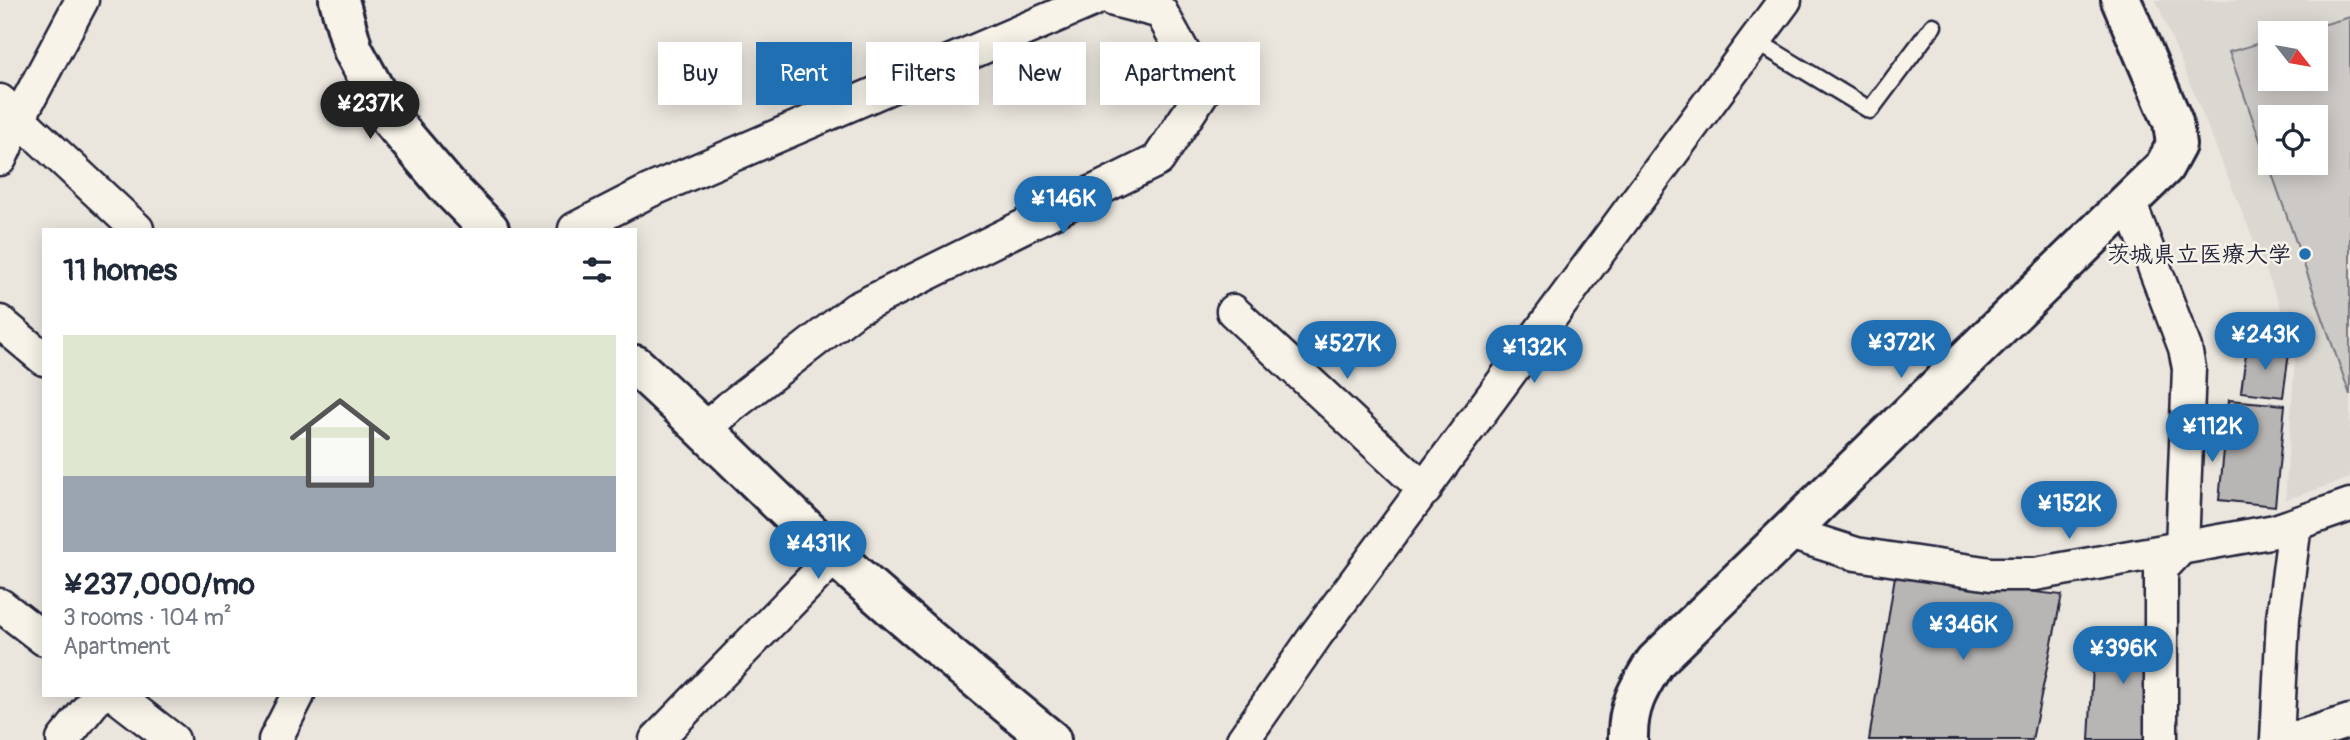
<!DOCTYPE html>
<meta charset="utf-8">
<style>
:root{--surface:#fff;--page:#f6f6f7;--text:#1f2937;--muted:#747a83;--accent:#1f6fb2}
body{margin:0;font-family:Pangolin,"Klee One",sans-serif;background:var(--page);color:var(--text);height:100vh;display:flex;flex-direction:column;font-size:26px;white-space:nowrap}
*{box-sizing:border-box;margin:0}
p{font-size:23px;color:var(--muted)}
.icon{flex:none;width:38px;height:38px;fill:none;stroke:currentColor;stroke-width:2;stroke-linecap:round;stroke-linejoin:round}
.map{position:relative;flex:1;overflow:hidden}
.side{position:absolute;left:42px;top:228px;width:595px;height:469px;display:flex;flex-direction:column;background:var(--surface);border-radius:0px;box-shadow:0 4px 18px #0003}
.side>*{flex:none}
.hud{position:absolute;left:658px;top:42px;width:665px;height:63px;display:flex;gap:14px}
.needle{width:46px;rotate:121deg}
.buttons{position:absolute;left:2258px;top:21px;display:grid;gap:14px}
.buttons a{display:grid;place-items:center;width:70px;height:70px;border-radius:0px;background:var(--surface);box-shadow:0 4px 18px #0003;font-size:35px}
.price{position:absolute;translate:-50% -60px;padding:0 16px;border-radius:24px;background:var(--accent);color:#fff;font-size:23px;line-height:46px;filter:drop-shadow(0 2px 4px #0008)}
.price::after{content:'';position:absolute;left:50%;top:42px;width:21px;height:16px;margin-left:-10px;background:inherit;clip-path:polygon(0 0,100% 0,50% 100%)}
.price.active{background:#222;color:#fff}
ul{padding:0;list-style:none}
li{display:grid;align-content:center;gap:14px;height:371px;padding:0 21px}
li span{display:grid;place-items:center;height:217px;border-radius:0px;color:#555}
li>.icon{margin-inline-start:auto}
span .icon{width:126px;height:126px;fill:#fffc;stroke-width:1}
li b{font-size:30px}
h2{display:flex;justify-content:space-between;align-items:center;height:84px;padding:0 21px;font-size:30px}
.tag{padding:0 24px;border-radius:0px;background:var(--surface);box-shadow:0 4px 18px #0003;font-size:24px;line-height:63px}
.tag.active{background:var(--accent);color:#fff}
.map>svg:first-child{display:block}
</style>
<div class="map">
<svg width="2350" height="740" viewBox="0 0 2350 740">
<rect width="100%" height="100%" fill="#eae6de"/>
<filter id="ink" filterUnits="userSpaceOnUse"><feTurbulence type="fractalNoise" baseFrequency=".0143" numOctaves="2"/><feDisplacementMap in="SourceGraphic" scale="14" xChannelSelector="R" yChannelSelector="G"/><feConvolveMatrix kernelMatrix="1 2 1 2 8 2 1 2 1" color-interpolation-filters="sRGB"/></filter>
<g filter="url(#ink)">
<path fill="#dbd8d2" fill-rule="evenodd" d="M2156,0H2350V478L2285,500L2296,345ZM2270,33H2315V79H2270ZM2270,117H2315V163H2270Z"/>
<path fill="#cdc9c6" stroke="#787680" stroke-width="2" fill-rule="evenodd" d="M2350,17V395L2229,52L2270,40V79H2315V33H2294ZM2270,117H2315V163H2270Z"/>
<path fill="#b8b6b5" stroke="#22223b" stroke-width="2" d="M2247,347L2289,353L2283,397L2241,392Z
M2229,400L2285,405L2275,506L2219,500Z
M1895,576L2062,595L2032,740H1869Z
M2095,630L2156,633L2151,740H2089Z"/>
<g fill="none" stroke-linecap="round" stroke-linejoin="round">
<defs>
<path id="service" d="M1756,41L1870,110L1933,26"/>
<path id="minor" d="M0,101L137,229
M0,159L19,118L82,0
M2129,201L2185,348L2189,368L2182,547L2161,569V740
M575,229L649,191L1093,0
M1233,311L1425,490
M0,322L44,359
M705,429L730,407L856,309L1158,160L1204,90L1161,12L1114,0
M1787,532L1856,554L1991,574H2035L2275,531L2350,505
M0,605L44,639
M115,695L173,740
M63,740L99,695
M275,740L298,695
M656,740L835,556
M1243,740L1316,635L1785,0
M2277,740L2283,618L2295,524
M2290,740L2350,721"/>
<path id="tertiary" d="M339,0L353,50L391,120L448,187L489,229
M635,365C704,427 768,494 836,557C905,621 978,680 1051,740
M1628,740C1627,707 1638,689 1655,662L2164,167L2176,145L2173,122L2121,0"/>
</defs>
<use href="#service" stroke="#22223b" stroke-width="21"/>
<use href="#minor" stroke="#22223b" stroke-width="37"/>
<use href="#tertiary" stroke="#22223b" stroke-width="44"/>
<use href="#service" stroke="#f7f3e8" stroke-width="16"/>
<use href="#minor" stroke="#f7f3e8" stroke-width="32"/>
<use href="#tertiary" stroke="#f7f3e8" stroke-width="38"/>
</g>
</g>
<circle fill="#1f6fb2" stroke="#f7f3e8" stroke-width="2.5" cx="2305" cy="254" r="7"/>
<g text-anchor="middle" stroke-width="5" stroke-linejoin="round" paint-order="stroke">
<g font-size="23" font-weight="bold" fill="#22223b" stroke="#f7f3e8" text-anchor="end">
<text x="2291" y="262">茨城県立医療大学</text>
</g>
</g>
</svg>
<div class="buttons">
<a><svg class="needle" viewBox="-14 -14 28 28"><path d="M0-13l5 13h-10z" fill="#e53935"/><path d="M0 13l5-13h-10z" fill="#747a83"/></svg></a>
<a><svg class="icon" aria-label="locate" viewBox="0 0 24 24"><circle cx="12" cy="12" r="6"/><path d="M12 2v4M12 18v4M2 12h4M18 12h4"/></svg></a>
</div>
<b class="price active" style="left:370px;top:141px">¥237K</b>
<b class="price" style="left:1063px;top:236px">¥146K</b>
<b class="price" style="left:2265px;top:372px">¥243K</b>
<b class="price" style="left:1901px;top:380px">¥372K</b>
<b class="price" style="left:1347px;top:381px">¥527K</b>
<b class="price" style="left:1534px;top:385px">¥132K</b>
<b class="price" style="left:2212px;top:464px">¥112K</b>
<b class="price" style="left:2069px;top:541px">¥152K</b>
<b class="price" style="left:818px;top:581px">¥431K</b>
<b class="price" style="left:1963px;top:662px">¥346K</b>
<b class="price" style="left:2123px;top:686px">¥396K</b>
<div class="hud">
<a class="tag">Buy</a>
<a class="tag active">Rent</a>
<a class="tag">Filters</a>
<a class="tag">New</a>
<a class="tag">Apartment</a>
</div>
<section class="side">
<h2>11 homes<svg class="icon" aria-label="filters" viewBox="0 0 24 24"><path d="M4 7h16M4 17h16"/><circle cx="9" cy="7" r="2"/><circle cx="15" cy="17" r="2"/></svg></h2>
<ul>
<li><span style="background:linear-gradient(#dfe7d0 65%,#9aa5b1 0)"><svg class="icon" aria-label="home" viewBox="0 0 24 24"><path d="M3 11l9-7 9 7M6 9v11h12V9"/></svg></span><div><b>¥237,000/mo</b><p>3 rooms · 104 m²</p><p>Apartment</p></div></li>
</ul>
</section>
</div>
